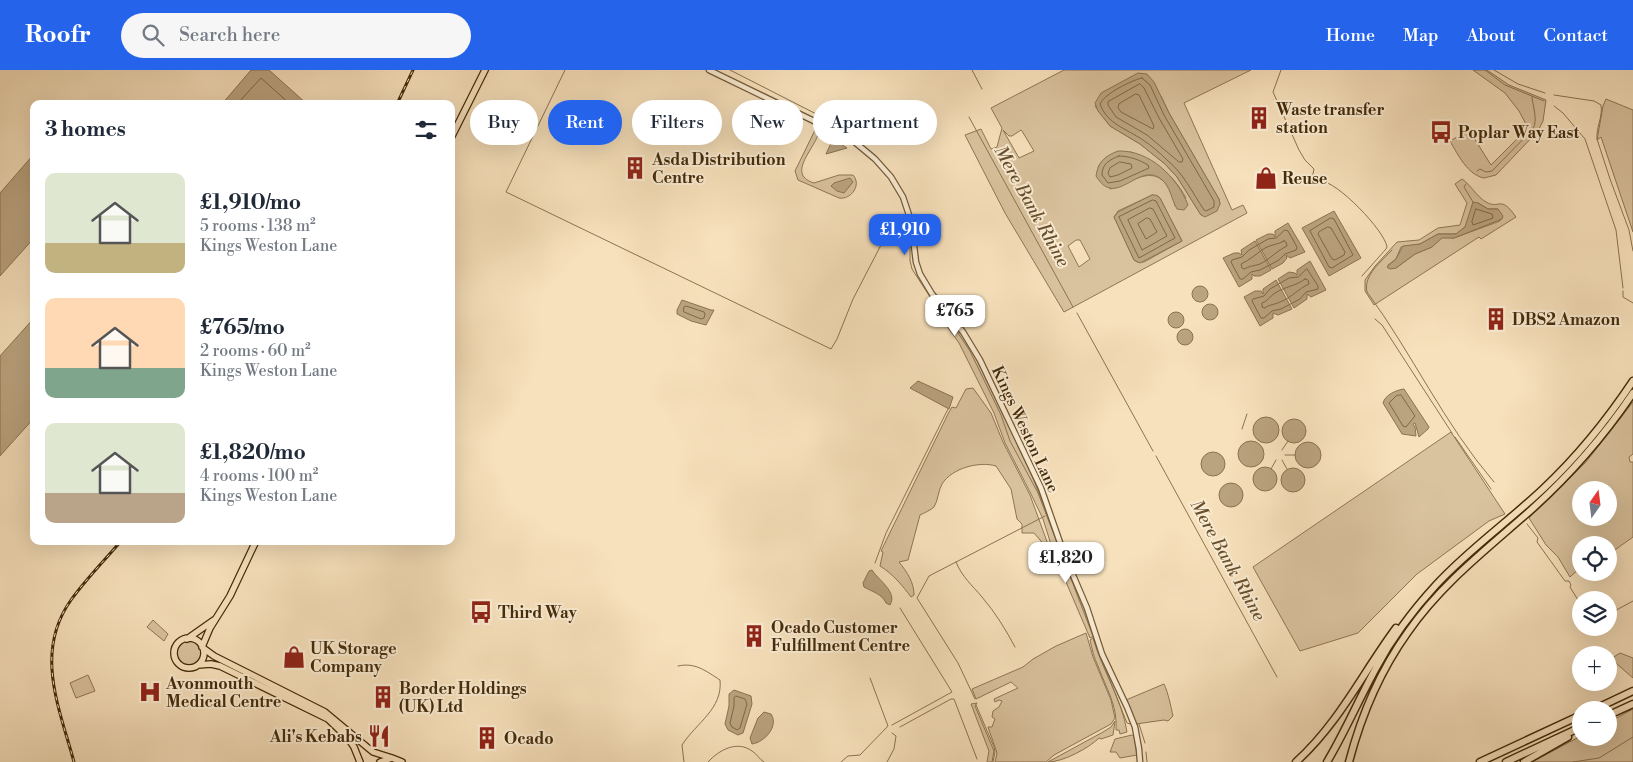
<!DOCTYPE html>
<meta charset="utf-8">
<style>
:root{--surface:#fff;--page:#f6f6f7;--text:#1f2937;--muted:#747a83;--accent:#2563eb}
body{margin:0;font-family:"Libre Bodoni",serif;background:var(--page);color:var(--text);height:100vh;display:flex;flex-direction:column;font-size:19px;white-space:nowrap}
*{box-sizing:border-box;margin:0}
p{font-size:16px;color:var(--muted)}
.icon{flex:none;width:28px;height:28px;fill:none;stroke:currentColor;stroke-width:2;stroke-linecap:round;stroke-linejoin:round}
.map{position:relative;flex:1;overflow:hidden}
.details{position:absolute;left:30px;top:30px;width:425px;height:445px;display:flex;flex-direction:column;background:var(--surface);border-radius:10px;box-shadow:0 5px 20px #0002}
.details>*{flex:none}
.banner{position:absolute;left:470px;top:30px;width:475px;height:45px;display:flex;gap:10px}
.needle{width:32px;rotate:14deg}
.buttons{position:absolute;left:1572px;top:411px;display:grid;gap:10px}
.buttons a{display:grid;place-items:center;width:45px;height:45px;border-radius:50%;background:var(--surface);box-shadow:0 5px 20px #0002;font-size:25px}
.price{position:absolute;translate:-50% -42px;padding:0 11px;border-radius:10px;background:#fff;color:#222;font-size:16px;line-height:32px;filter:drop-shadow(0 1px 2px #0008)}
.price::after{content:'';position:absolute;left:50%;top:30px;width:15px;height:11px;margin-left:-8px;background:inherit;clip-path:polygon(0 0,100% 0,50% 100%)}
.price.on{background:var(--accent);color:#fff}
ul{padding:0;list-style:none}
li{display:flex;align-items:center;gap:15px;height:125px;padding:0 15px}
li span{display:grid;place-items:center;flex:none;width:140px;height:100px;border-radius:10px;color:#555}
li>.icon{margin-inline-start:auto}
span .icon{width:60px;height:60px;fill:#fffc;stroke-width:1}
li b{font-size:21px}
h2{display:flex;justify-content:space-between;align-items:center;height:60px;padding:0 15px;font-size:21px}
.tag{padding:0 18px;border-radius:22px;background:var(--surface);box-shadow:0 5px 20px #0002;font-size:18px;line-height:45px}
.tag.on{background:var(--accent);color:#fff}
header{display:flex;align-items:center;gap:30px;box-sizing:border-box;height:70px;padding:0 25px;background:var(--accent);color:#fff}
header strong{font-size:24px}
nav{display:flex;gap:28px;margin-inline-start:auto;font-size:18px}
.search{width:350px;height:45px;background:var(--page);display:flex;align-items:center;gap:12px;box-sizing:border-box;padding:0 18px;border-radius:28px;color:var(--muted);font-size:19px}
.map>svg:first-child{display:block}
</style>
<header>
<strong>Roofr</strong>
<div class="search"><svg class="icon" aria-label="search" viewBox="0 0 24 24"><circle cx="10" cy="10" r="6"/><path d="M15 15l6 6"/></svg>Search here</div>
<nav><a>Home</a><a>Map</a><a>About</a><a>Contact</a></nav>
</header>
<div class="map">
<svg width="1633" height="692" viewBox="0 0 1633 692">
<rect width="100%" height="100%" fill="#f7e1bc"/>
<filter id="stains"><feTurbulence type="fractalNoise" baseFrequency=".004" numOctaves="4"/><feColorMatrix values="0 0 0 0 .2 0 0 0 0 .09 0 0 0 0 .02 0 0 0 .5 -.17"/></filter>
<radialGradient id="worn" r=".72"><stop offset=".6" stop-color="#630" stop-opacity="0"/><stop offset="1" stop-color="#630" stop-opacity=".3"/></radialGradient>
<path fill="#d9c29e" stroke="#8e7654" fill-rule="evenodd" d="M1064,0H1251L1184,33L1232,140L1243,135L1247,143L1064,242L1005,143L965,65L981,59L991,79L997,77L1002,58L991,38ZM1161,26L1169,43L1219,129L1220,134L1201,145L1177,107L1165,94L1140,74L1110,56L1095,36ZM1003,60L1009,66H1012L1021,60L1022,61L1034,81L1019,88ZM1131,82C1156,92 1173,104 1186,128L1175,136C1174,128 1171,121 1166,114C1150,94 1129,115 1110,119L1098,97C1106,83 1116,83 1131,82ZM1152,125L1158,126L1160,128L1182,171L1144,192H1137L1134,190L1114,147L1118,141ZM1076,170H1080L1090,189L1079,197L1068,176Z
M1473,0H1487L1509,15L1546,30L1543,51L1538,61L1496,105L1484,108C1468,105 1458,85 1450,71L1469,60L1491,95L1528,58L1519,41L1505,23Z
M1606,29L1633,40V162L1601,67L1597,70L1603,36Z
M817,56H819C823,73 782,103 814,113L839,105H853C862,115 851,130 839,128L798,110L795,101Z
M1462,109C1471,115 1476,126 1486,132C1500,140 1500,124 1516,147L1481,169L1479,167L1374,235L1365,221V210L1375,196L1397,172L1419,170L1438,158L1460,155L1467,133L1455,114ZM1478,133L1488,139H1498L1500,151L1454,168L1442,167L1432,177L1415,184L1396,198H1388V195L1396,189L1401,177L1420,174L1438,164H1456L1465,157Z
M942,242L945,244L966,270L978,289L1032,406L1085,537L1094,566L1090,568L1054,484L1043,449L1031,424L1005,373L994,343L959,273L941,248L940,243Z
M973,318L991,343L1003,372L1030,425L1049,477L1047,478L1034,463H1022V454L1017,449L1011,419L996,396C979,391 952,398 942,414C938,421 938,431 934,437C931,440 924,443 920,445L908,490L899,492C907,502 914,512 914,525L911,527C902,515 893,504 880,496L883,482L881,481L949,342L952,337L956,338L966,319Z
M1633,332V384L1629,387L1630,392H1633V467L1612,482L1609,481V475H1581V497L1570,507L1558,487L1546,475L1529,448L1586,392ZM1581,420H1609V448H1581Z
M1451,362L1505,444L1489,451L1417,504L1358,563L1300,581L1253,497Z
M153,550L168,564L164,571L147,557Z
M1086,563L1093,587L1111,630L1115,648L1111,654L1054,685L1046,692H995L997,683L988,657H992L995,649L992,647L993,641L999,637L1002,631L999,630L995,632L994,629L1018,618L1011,612L976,629L972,619L1023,597L1033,589L1056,576Z
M1093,568C1102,600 1122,629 1127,662L1120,664L1119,660H1116C1118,636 1106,618 1098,596C1094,588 1092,579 1090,570Z
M177 583a12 12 0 1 1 24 0a12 12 0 1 1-24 0Z
M1620,583L1633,588V608L1618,595L1612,588Z
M88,605L95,621L76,628L70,613Z
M1164,614C1168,622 1171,637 1173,646L1168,651L1164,650L1136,654L1126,630Z
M977,633L975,636L994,681L992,692H987L989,681L971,634Z
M1633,639V692H1532L1581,666V668H1609V652Z
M1115,651L1113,665L1101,669L1099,668C1089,678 1063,692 1048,692L1103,662L1111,657Z
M1132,665L1134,666L1137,685L1120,688L1116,682H1110L1115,669Z"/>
<path fill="#baa37f" stroke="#8b7350" d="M251,0H269L307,34H222Z
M1138,3L1147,4L1154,12L1169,43L1219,129L1220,134L1217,141L1205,147L1201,145L1177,107L1165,94L1140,74L1110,56L1098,41L1095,33L1101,23Z
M833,69L847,78L826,84Z
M1118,81C1150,80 1177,107 1188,135L1184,140L1177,139C1171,129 1171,117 1161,109C1138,91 1116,140 1096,106C1098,92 1105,86 1118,81Z
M34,84V152L32,154L34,155V168L0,206V123Z
M850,108L853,112L844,123L837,121L831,116L834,113Z
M1152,125H1156L1160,128L1182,171L1140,193L1134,190L1114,147L1118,142Z
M1473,132L1478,133L1488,139H1498L1503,146L1502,149L1454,168H1442L1432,177L1415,184L1396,198L1390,199L1387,197L1396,189L1403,176L1420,174L1438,164H1456L1465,157Z
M1334,141L1361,188L1329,206L1302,158Z
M1288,153L1305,182L1290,188L1286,185L1287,188L1283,193L1272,199L1256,170L1268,164H1273L1275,167V161Z
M1255,171L1271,200L1260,206H1254L1252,204V209L1239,217L1223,188L1234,183H1239L1242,185L1241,180Z
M1310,191L1326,220L1311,227L1307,224V229L1294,238L1278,209L1289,202L1295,203L1297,205V200Z
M1276,210L1292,239L1278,245L1273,243V248L1260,256L1244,227L1255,221H1261L1263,224V219Z
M1192 224a8 8 0 1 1 16 0a8 8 0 1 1-16 0Z
M682,230L711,240H714L706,255L691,251L677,244V240Z
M1202 242a8 8 0 1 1 16 0a8 8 0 1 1-16 0Z
M1168 250a8 8 0 1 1 16 0a8 8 0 1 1-16 0Z
M34,248V348L0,386V286Z
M1177 267a8 8 0 1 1 16 0a8 8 0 1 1-16 0Z
M918,311L953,327L949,339L910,318Z
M1404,319L1429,357L1428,359L1419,367L1415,353L1413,354L1415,357L1416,366L1402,364L1383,333C1385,325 1396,320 1404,319Z
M1253 360a13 13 0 1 1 26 0a13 13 0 1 1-26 0Z
M1282 361a12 12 0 1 1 24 0a12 12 0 1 1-24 0Z
M1238 384a13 13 0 1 1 26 0a13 13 0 1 1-26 0Z
M1295 385a13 13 0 1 1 26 0a13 13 0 1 1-26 0Z
M1201 394a12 12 0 1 1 24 0a12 12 0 1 1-24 0Z
M1253 409a12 12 0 1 1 24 0a12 12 0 1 1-24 0Z
M1281 410a12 12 0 1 1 24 0a12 12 0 1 1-24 0Z
M1219 425a12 12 0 1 1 24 0a12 12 0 1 1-24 0Z
M872,500C878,510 898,522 890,535L886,533C882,524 873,522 864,517L863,513L869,501Z
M734,620L751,626L752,634L743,663L738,665L728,660L725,654L729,636V624Z
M764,642L771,644C779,656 765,672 752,674L750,668L758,648Z"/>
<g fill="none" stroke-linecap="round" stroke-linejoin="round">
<path stroke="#7f6744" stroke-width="1" d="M1142,8L1150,15L1164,45L1214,131V137L1206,141L1204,140C1192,122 1184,104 1167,90C1160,83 1152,76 1143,70C1127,59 1107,54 1100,34C1104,24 1132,10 1142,8Z
M1140,14L1144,18L1159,48L1183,89L1182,92H1179L1147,65L1116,47L1108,35V32Z
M1136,24L1139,25L1154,56L1153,59L1121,42L1118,38L1119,34Z
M237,34L261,8L290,34
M1119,86C1129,86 1140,90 1148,95L1149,98L1120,111L1108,113L1102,105C1102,94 1109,90 1119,86Z
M1120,92L1131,94L1132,98L1118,105L1110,107L1108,103L1110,98Z
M1153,130L1156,131L1175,168L1139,188L1119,147Z
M1150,138L1153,139L1167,166L1142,180L1128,150Z
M1476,139L1492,144L1493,148L1473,155L1472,152Z
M1147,148L1150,149L1157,162L1146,169L1138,154Z
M1331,148L1334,149L1353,185L1332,198L1329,197L1310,161Z
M1328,157L1331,158L1345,182L1344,185L1335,190L1332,189L1318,164L1319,162Z
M1285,160L1288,161L1297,177L1296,180L1285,184L1279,190L1260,200L1251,202L1243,209H1240L1231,192L1232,190L1242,187L1249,180L1268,169L1276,168Z
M1284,171L1286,172L1287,176C1278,180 1270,189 1260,194C1254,196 1249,196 1244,199L1242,198L1241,194C1250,190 1257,183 1265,178C1272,174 1278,175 1284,171Z
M1307,199L1318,216V219L1306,222L1300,229L1281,239L1272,241L1264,248H1261L1252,231L1253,229L1264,226L1270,219L1289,208L1298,207Z
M1305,209L1308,210L1309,214C1298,219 1291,228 1280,232C1274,235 1270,234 1265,238L1262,237V233C1268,231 1269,227 1275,223C1284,217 1296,216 1305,209Z
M684,237L686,236L704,242L705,244L704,248L701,249L684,242Z
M1401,325L1415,346L1406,357L1403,356L1389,333L1396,326Z
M736,626L745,629L747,634L740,658L737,660L732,657L730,653L734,636V628Z"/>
<path stroke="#8b7350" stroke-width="1" d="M565,0L506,122L831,279L837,269L853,229L895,148L897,146H904L910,167V191L912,199L934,233
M730,0L832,52L855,61
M972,0L982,19
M1281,0L1273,22L1299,80L1305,90L1314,99L1313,104L1309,106
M1485,0L1505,15L1544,31
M1494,0L1518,14L1545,23
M1554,25L1594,31L1601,35C1603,47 1596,57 1597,69L1610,109L1629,160L1633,181
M1554,36L1563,43L1585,69L1616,160L1623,218
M969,47L1073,237
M1477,101L1480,99L1486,102L1492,101L1533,59C1538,50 1533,37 1532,27
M1321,111C1337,111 1385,161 1387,177L1386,179L1362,206
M1466,114L1464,117L1473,132
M1392,180C1382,191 1363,205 1367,222C1412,283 1444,354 1494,412
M1623,221V227L1633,233
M1077,243L1153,381
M942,245L956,260L970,281L1001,345L1010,371L1038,423L1093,566
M1375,249L1382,255L1452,363
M1242,359L1247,344
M1455,367L1491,419
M1282,380L1288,371
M1285,385H1295
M1156,386L1277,607
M1282,390L1287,399
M1271,399L1276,390
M1527,454L1538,468L1537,472L1565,511H1569L1571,515L1570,517L1581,535
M956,492C962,507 972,515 982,527C995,542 1006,560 1015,577
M875,493L886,463L948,339
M1609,544L1633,531
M1093,568L1127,653L1130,654
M678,596C695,592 706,601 720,610C723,639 696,653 682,675L684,692
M975,629L958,593L917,528L929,506L1045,446
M976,635L994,677L995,682L993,692
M1139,654L1145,673
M892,655L952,622L900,538
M900,657L951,629H954L977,689
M1146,682L1147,692
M708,692C719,680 737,670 752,681C757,684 759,689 764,692
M841,692L848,686L860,685L888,656L870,608
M887,692L894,679L896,666L892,663
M1573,692L1599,688L1633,667"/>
<defs>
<path id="tertiary" d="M709,0L851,69L875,89L891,107L903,127L911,151L916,192L920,204L932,224L963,262L980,290L1041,418L1064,484L1087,538L1102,584L1127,637L1135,657L1139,679L1140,692"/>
<path id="trunk" d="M451,68L485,0
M174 583a15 15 0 1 1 30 0a15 15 0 1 1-30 0Z
M187,569L214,550
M202,577L210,558L230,526L256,471
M203,578L214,586L325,642L373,682L392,688
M198,595L211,594L220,596L328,649L348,668L354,677L360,692
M380,692L392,688L402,692"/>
<path id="motorway" d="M1593,640L1633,621
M1609,645L1633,634
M1296,692C1339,653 1362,604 1396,558
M1327,692C1345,662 1359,629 1376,598C1392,568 1413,540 1436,515C1468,480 1508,452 1543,419C1577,387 1607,350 1633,311
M1349,692C1361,646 1380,601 1408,562C1441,514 1488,478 1531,440C1570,405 1604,366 1633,323
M1480,692L1581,645
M1506,692L1581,657
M1524,692L1568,667"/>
</defs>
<use href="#tertiary" stroke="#715836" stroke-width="7"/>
<use href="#trunk" stroke="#442b0a" stroke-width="8"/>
<use href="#motorway" stroke="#442b0a" stroke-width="9"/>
<use href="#tertiary" stroke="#faecd3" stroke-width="4.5"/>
<use href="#trunk" stroke="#f7e1bc" stroke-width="5.5"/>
<use href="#motorway" stroke="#f7e1bc" stroke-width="6"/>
<defs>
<path id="rail" d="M397,34L413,0
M74,692C59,637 34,582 71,530C86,509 105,490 121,471"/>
</defs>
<use href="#rail" stroke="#442b0a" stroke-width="3"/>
<use href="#rail" stroke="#faecd3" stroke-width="1" stroke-dasharray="4" stroke-linecap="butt"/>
</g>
<defs>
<symbol id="building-bare" viewBox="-9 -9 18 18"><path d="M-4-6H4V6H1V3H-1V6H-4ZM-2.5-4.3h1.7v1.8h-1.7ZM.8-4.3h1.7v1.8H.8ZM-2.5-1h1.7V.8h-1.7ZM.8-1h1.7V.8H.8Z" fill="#8f2418" stroke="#faecd3" stroke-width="2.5" paint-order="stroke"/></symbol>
<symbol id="bus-bare" viewBox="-9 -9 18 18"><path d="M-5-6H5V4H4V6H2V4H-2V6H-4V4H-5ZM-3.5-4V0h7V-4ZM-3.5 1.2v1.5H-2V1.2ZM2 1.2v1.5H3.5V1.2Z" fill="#8f2418" stroke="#faecd3" stroke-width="2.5" paint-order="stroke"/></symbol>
<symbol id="shop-bare" viewBox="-9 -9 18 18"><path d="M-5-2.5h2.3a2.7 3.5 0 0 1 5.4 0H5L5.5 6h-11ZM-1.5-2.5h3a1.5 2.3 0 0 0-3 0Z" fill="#8f2418" stroke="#faecd3" stroke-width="2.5" paint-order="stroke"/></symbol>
<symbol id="hospital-bare" viewBox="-9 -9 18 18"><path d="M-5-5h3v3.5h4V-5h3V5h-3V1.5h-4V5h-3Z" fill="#8f2418" stroke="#faecd3" stroke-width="2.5" paint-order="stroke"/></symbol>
<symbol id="restaurant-bare" viewBox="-9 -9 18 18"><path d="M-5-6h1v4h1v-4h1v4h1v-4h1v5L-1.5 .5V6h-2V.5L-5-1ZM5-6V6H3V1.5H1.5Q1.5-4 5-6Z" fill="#8f2418" stroke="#faecd3" stroke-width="2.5" paint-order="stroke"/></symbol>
</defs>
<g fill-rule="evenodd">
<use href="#building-bare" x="1243" y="32" width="32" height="32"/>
<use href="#bus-bare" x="1425" y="46" width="32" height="32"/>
<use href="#building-bare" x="619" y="82" width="32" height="32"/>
<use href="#shop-bare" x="1250" y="92" width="32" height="32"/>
<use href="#building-bare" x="1480" y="233" width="32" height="32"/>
<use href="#bus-bare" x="465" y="526" width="32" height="32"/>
<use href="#building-bare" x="738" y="550" width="32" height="32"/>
<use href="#shop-bare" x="278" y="571" width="32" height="32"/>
<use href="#hospital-bare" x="134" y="606" width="32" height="32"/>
<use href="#building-bare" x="367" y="611" width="32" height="32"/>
<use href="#restaurant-bare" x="363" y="650" width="32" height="32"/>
<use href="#building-bare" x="471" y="652" width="32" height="32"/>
</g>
<g text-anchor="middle" stroke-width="4" stroke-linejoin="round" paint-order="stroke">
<g font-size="16" font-weight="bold" fill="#442b0a" stroke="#faecd3" text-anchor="start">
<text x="1276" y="45">Waste transfer<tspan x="1276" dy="18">station</tspan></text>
<text x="1458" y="68">Poplar Way East</text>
<text x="652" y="95">Asda Distribution<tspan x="652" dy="18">Centre</tspan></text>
<text x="1282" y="114">Reuse</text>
<text x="1512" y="255">DBS2 Amazon</text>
<text x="498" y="548">Third Way</text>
<text x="771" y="563">Ocado Customer<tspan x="771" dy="18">Fulfillment Centre</tspan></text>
<text x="310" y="584">UK Storage<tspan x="310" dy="18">Company</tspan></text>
<text x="166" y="619">Avonmouth<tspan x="166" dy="18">Medical Centre</tspan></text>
<text x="399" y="624">Border Holdings<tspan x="399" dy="18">(UK) Ltd</tspan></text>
<text x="362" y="672" text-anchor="end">Ali's Kebabs</text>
<text x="504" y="674">Ocado</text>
</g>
<g font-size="16" fill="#442b0a" stroke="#faecd3">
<text transform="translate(1026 359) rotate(65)" y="6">Kings Weston Lane</text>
</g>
<g font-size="18" font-style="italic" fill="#674f2d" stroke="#faecd3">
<text transform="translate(1032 136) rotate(61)" y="6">Mere Bank Rhine</text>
<text transform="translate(1228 490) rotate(61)" y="6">Mere Bank Rhine</text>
</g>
</g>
<rect width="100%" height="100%" filter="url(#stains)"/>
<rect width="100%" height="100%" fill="url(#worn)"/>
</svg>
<div class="buttons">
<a><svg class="needle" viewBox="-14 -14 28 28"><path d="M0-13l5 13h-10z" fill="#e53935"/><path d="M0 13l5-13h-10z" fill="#747a83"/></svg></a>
<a><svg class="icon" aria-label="locate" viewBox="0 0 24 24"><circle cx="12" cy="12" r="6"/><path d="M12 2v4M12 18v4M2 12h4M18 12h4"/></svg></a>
<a><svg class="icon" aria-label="layers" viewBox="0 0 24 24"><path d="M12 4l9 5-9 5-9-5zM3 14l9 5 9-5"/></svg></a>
<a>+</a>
<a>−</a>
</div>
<b class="price on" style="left:905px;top:186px">£1,910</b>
<b class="price" style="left:955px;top:267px">£765</b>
<b class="price" style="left:1066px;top:514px">£1,820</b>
<div class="banner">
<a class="tag">Buy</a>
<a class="tag on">Rent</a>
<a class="tag">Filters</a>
<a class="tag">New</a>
<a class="tag">Apartment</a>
</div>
<section class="details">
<h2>3 homes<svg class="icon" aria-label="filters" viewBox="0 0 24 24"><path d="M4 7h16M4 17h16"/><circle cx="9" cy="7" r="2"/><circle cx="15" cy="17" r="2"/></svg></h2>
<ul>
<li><span style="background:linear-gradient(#dfe7d0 70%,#c2b280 0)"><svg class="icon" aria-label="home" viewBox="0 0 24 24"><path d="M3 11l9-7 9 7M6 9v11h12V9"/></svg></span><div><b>£1,910/mo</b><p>5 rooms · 138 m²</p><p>Kings Weston Lane</p></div></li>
<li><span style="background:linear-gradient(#ffd9b3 70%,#7fa58c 0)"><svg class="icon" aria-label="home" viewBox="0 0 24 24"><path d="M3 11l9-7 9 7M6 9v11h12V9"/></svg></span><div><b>£765/mo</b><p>2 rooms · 60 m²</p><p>Kings Weston Lane</p></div></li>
<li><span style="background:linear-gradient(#dfe7d0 70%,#b9a48a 0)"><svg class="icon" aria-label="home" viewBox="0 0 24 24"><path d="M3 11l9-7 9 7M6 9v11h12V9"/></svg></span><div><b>£1,820/mo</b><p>4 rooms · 100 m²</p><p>Kings Weston Lane</p></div></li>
</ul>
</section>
</div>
